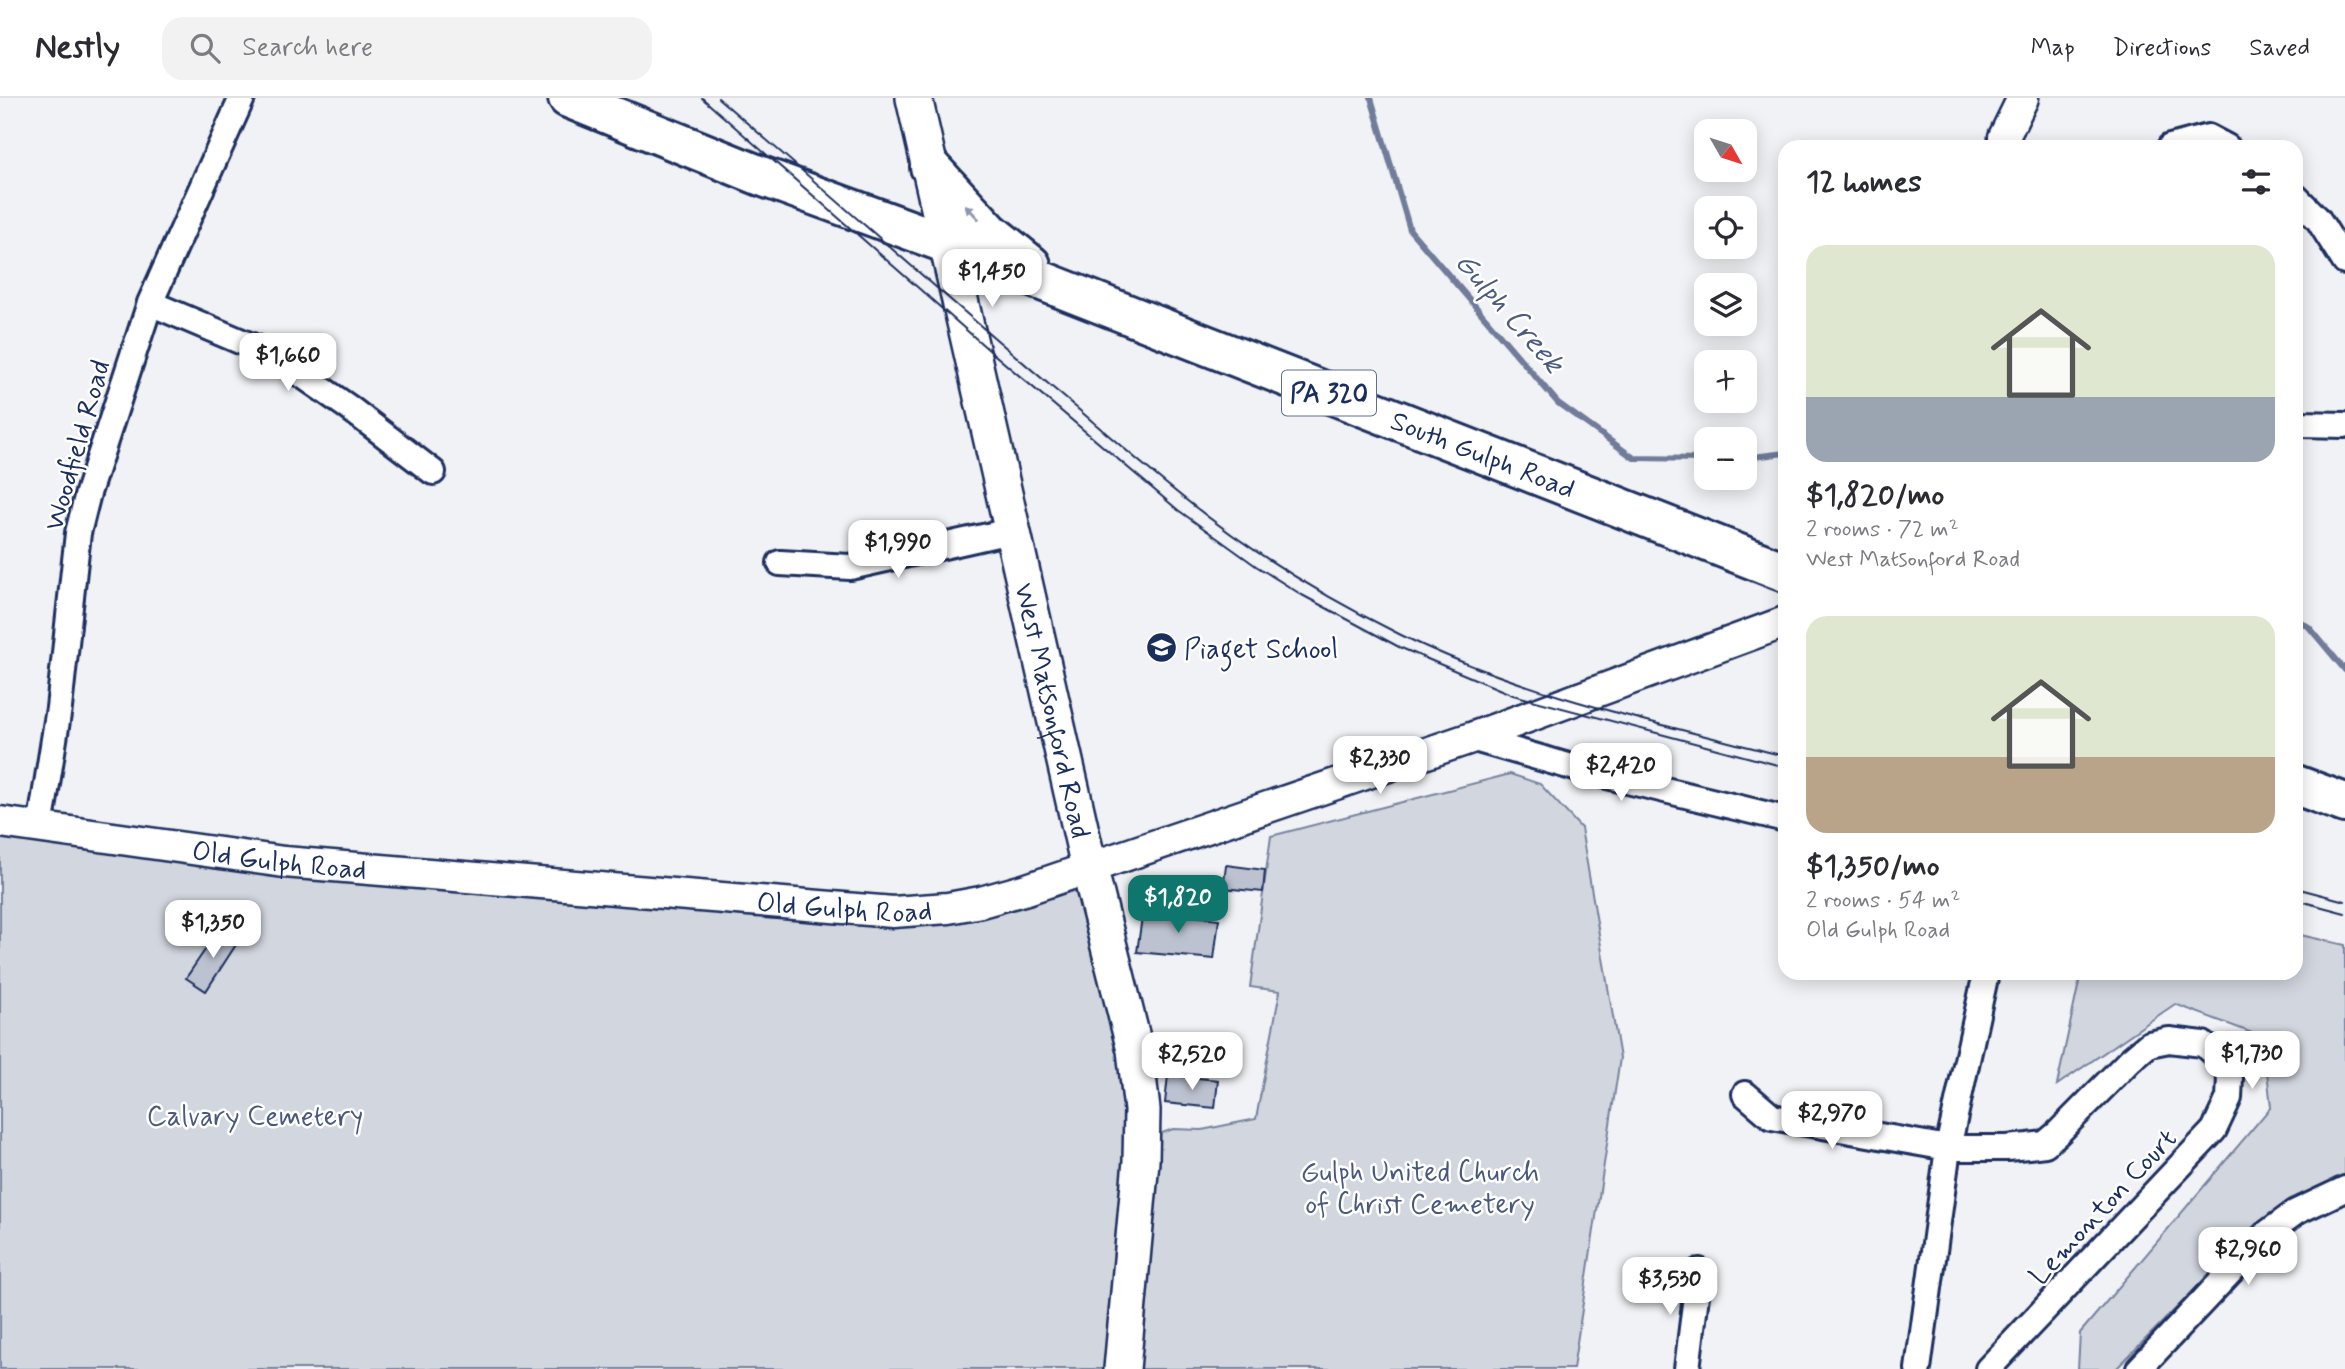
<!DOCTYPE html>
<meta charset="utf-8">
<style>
:root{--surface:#fff;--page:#f2f2f3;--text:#2b2b33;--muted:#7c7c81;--line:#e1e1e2;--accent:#0f766e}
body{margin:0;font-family:Mynerve,sans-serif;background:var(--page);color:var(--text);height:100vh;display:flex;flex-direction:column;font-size:26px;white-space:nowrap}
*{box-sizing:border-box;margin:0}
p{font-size:23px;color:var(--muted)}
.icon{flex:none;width:38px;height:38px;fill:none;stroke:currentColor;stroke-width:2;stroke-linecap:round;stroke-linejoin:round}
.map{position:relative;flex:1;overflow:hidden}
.details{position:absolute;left:1778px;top:42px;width:525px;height:840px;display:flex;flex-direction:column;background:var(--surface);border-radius:21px;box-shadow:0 4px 18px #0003}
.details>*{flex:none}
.needle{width:46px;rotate:129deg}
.fabs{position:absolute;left:1694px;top:21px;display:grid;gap:14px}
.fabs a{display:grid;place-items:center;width:63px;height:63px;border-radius:14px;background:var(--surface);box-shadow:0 4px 18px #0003;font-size:35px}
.price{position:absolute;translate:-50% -60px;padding:0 16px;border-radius:14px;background:#fff;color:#222;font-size:23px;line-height:46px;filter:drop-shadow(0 2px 4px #0008)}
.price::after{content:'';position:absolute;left:50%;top:42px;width:21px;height:16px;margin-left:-10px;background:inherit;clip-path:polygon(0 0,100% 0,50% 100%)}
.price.active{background:var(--accent);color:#fff}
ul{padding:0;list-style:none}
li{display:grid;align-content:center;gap:14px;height:371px;padding:0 28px}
li span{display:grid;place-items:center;height:217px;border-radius:21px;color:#555}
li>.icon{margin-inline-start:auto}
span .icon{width:126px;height:126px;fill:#fffc;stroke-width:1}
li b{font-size:30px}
h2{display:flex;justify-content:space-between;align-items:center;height:84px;padding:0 28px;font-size:30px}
header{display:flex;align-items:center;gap:42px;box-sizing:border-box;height:98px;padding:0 35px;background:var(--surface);border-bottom:2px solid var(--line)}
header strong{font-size:33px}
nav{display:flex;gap:38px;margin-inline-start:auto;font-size:24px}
.search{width:490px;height:63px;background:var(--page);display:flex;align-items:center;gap:18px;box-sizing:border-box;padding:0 24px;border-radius:21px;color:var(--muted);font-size:26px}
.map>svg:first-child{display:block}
</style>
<header>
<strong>Nestly</strong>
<div class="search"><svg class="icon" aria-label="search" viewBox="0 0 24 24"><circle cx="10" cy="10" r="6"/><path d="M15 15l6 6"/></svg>Search here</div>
<nav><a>Map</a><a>Directions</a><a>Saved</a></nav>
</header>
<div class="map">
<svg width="2345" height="1271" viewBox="0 0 2345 1271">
<rect width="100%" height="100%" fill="#f1f2f5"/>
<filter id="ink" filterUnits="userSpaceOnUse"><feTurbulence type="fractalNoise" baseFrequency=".0143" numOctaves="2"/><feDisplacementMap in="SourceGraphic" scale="14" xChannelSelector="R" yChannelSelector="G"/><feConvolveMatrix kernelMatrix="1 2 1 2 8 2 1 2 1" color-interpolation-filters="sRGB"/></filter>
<g filter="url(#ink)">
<path fill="#d2d6df" stroke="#76829e" stroke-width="2" d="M1510,676L1540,686L1581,730L1620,960L1573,1271H1135L1154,1038L1173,1031L1202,1032L1256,1021L1280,893L1250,889L1271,738Z
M0,724L893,814L1089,769L1135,952L1122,1271H0Z
M2296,836L2345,847V1077L2269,1116L2116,1271H2078L2080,1235L2271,1009L2263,939L2175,906L2057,987L2081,875H2296Z"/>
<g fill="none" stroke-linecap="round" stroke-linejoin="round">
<path stroke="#707c9a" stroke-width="6" d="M1371,0L1410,132L1558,305L1634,360L1706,361
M1745,360L1785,355
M2296,521L2309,529L2345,572"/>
</g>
<path fill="#bcc2d0" stroke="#1b2f5e" stroke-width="2" d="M1226,767L1265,772L1263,794L1223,790Z
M1143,812L1219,821L1214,861L1137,854Z
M220,830L239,842L206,893L186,880Z
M1168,977L1218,982L1215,1010L1165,1005Z"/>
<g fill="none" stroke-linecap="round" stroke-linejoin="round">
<defs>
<path id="minor" d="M2170,49L2208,39L2227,49
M2296,99L2318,121L2345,164
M150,205L273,257L348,309L433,374
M2296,322L2300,326L2345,327
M780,465L850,469L1010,433
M1471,640L1582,672L1785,721
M40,730L59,610L78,435L88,395L150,205L242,0
M1745,996L1772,1019L1948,1050H2007L2028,1048L2045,1046L2058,1035L2130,962L2149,946L2169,942L2203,946L2224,964L2230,980L2229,1000L2214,1032L1988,1271
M1687,1271L1699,1173
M1918,1271L1948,1050L1986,875
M2139,1271L2266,1136L2296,1114L2345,1091"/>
<g id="tertiary">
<path d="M2004,49V39L2023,0"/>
<path id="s1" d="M0,724L284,764L893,814L948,810L981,804L1027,791L1471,640L1785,524"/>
</g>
<g id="secondary">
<path id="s2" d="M914,0L1089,769L1135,952L1142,1012L1141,1063L1122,1271"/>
</g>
<g id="primary">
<path id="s3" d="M568,0L761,78L948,146L1785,474"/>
<path d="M930,69L990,134L1031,167"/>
<path d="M2296,687L2345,705"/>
</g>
</defs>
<use href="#minor" stroke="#1b2f5e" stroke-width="30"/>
<use href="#tertiary" stroke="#1b2f5e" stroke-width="35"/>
<use href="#secondary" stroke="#1b2f5e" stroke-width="40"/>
<use href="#primary" stroke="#1b2f5e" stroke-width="44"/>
<use href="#minor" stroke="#fff" stroke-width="24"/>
<use href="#tertiary" stroke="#fff" stroke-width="30"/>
<use href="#secondary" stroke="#fff" stroke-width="35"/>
<use href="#primary" stroke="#fff" stroke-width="38"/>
<path stroke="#1b2f5e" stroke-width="2" d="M702,0L989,252L1178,412L1256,468L1302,497L1399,549L1513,597L1785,669
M718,0C830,96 940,194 1052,289C1096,326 1140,365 1185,401C1251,454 1324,499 1401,537C1522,596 1655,625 1785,658
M2296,790L2345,803
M2296,802L2345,815"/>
</g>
<defs><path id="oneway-solid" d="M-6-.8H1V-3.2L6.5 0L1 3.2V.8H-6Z" transform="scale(1.75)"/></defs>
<use fill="#8d97ae" href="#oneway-solid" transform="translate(972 114) rotate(-133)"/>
</g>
<defs>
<symbol id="school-disc" viewBox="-11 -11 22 22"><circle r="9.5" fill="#1b2f5e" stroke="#fff"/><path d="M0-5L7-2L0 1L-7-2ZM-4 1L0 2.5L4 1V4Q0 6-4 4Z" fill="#fff"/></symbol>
</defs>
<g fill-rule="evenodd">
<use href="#school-disc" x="1144" y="532" width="35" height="35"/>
</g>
<g text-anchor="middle" stroke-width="5" stroke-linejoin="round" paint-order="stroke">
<rect fill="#fff" stroke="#5f6d8e" stroke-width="2" x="1282" y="272.5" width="94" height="45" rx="5"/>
<g font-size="26" font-weight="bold" fill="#1b2f5e">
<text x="1329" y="304">PA 320</text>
</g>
<g font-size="28" fill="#1b2f5e" stroke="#fff">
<text transform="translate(76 347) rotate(-74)" y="10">Woodfield Road</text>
<text dy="10" stroke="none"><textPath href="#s3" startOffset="982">South Gulph Road</textPath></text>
<text dy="10" stroke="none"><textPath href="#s2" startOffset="628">West Matsonford Road</textPath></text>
<text dy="10" stroke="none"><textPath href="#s1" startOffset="282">Old Gulph Road</textPath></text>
<text dy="10" stroke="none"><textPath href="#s1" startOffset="849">Old Gulph Road</textPath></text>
<text transform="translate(2102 1108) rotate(-47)" y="10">Lemonton Court</text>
</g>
<g font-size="28" fill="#1b2f5e" stroke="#fff" text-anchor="start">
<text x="1184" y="560">Piaget School</text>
</g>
<g font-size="28" fill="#49597e" stroke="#fff">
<text x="255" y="1027">Calvary Cemetery</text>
<text x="1420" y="1083">Gulph United Church<tspan x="1420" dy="32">of Christ Cemetery</tspan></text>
</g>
<g font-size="30" font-style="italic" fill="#4c5c81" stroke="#fff">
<text transform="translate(1510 214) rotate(49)" y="10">Gulph Creek</text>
</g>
</g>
</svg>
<div class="fabs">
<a><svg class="needle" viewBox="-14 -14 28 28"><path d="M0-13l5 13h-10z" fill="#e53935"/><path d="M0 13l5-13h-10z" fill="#7c7c81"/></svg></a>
<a><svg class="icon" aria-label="locate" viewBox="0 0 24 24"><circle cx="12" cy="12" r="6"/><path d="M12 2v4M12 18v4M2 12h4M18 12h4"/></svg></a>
<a><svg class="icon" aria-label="layers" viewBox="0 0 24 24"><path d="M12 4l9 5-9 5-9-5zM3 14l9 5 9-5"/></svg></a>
<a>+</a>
<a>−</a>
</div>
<b class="price" style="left:992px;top:211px">$1,450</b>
<b class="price" style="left:288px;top:295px">$1,660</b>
<b class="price" style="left:898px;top:482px">$1,990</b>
<b class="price" style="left:1380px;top:698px">$2,330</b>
<b class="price" style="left:1621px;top:705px">$2,420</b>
<b class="price active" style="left:1178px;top:837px">$1,820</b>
<b class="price" style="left:213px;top:862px">$1,350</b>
<b class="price" style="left:2252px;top:993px">$1,730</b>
<b class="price" style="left:1192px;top:994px">$2,520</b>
<b class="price" style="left:1832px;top:1053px">$2,970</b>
<b class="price" style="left:2248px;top:1189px">$2,960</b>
<b class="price" style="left:1670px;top:1219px">$3,530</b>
<section class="details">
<h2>12 homes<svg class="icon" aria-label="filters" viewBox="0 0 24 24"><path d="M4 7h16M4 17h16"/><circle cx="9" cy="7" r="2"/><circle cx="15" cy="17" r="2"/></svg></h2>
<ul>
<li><span style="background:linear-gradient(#dfe7d0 70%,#9aa5b1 0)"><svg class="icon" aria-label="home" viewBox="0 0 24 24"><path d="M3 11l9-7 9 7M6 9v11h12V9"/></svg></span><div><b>$1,820/mo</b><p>2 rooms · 72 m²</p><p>West Matsonford Road</p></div></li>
<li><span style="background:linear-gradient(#dfe7d0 65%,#b9a48a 0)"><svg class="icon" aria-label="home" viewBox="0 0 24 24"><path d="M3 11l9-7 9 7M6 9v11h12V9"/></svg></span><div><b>$1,350/mo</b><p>2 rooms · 54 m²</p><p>Old Gulph Road</p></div></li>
</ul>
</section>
</div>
